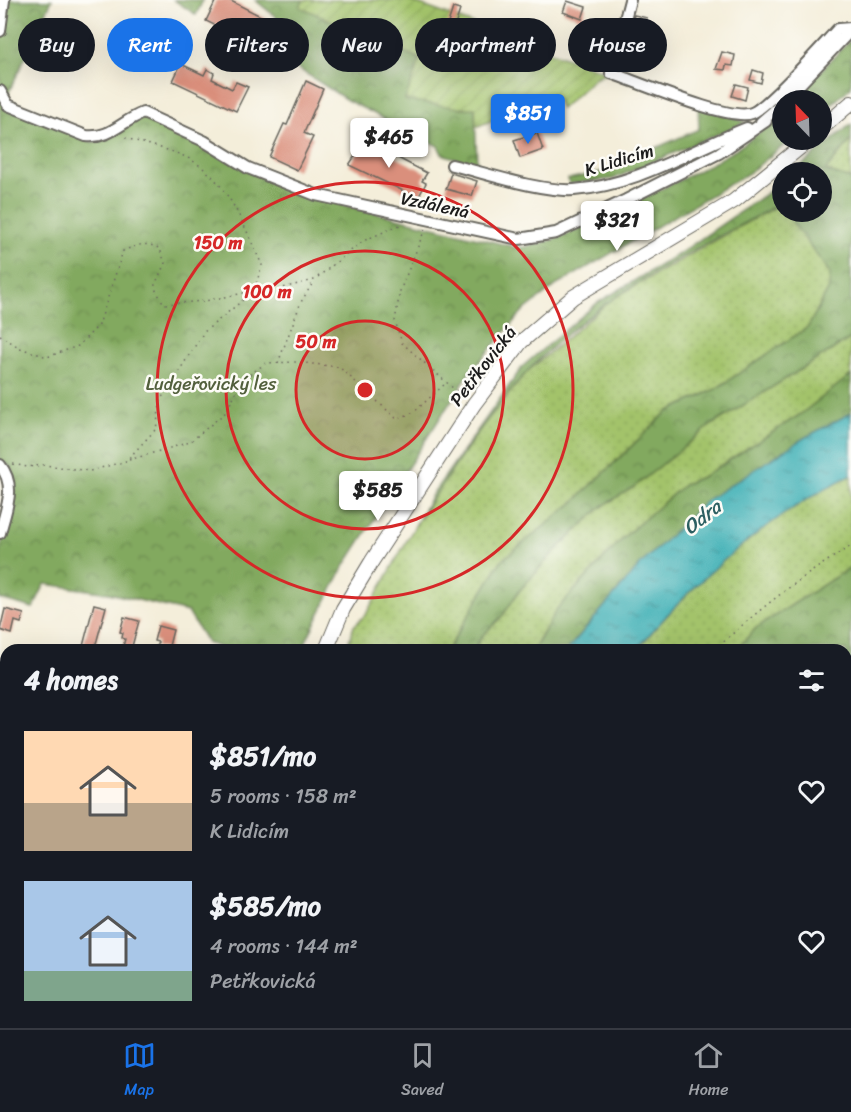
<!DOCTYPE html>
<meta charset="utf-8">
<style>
:root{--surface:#171b24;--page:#242831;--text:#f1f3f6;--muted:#9ea1a6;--line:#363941;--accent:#1a73e8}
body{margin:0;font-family:Sriracha,sans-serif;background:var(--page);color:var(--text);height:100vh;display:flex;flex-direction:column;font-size:22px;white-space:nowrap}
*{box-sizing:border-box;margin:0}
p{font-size:20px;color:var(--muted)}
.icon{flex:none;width:33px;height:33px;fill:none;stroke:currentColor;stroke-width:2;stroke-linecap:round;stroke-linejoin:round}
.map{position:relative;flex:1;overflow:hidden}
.details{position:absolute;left:0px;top:644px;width:852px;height:386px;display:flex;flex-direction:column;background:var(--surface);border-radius:18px 18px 0 0;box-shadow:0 6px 24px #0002}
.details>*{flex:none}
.top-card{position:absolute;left:18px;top:18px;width:816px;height:54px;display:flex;gap:12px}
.needle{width:39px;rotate:337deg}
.fabs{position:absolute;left:772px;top:90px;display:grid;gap:12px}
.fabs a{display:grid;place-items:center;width:60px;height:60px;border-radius:50%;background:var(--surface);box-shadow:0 6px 24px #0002;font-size:30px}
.price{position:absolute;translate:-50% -51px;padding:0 14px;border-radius:6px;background:#fff;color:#222;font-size:20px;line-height:39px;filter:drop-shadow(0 2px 3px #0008)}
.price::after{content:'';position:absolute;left:50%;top:36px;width:18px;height:14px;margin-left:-9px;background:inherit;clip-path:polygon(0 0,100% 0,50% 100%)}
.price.current{background:var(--accent);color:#fff}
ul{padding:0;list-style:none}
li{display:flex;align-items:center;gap:18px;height:150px;padding:0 24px}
li span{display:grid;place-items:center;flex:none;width:168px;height:120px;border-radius:0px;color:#555}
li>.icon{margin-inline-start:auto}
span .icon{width:72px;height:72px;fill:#fffc;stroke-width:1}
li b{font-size:26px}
h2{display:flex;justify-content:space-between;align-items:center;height:72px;padding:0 24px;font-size:26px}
.pill{padding:0 21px;border-radius:27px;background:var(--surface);box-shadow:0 6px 24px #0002;font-size:21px;line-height:54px}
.pill.current{background:var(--accent);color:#fff}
.menu{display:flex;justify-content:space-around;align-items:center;height:84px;border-top:2px solid var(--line);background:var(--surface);font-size:16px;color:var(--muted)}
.menu a{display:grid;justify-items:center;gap:3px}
.menu .current{color:var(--accent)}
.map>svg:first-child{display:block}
</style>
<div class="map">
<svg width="851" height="1028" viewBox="0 0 851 1028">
<defs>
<pattern id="grass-dots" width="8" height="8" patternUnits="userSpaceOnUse" patternTransform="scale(1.5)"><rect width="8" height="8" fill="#a3c36b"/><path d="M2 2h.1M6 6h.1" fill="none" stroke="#8ca75c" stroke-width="1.8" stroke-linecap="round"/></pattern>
<pattern id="forest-crowns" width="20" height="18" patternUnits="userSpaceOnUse" patternTransform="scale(1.5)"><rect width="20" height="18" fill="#82a95f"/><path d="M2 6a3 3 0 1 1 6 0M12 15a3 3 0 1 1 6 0" fill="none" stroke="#6a894e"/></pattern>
<pattern id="garden-furrows" width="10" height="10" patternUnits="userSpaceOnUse" patternTransform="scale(1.5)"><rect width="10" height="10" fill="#a3c36b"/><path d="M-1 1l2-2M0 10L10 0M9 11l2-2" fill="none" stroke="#8ca75c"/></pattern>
<pattern id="water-ripples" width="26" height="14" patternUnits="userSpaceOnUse" patternTransform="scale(1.5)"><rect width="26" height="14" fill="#3fb0b6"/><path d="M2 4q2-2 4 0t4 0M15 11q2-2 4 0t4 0" fill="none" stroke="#348e93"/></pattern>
</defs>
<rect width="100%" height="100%" fill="#fdfcf7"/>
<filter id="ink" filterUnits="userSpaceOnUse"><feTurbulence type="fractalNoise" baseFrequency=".0167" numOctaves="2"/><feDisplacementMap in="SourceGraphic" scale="12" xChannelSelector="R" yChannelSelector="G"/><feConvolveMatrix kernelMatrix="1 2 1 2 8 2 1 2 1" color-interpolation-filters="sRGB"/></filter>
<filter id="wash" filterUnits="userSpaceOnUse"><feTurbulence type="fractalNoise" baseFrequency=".008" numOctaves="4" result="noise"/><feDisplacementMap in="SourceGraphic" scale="24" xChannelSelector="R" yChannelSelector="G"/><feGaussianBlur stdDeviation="1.35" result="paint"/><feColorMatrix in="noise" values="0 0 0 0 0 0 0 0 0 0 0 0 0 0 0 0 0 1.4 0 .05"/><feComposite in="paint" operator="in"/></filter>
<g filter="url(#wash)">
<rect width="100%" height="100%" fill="#f4eeda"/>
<path fill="url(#grass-dots)" stroke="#607044" stroke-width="1.5" d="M851,140V179L825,171Z
M776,206L787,212L831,273L829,288L808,327L714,390L667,412L574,502L501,561L448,649L346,650L354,626L366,614L416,524L480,429L527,372L612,299Z
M851,338V375L801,414L704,476L685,484L626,535L557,609L534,649L474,650L482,636L503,615L519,591L552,554L601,507L634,487L710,426Z
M851,475V567L756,628L737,649L637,650C696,579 768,516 851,475Z
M245,1023H323L321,1028H243Z
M457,1023H529L528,1028H456Z"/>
<path fill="url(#forest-crowns)" stroke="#4f623e" stroke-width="1.5" d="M0,0H52L8,94L1,103L93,142L116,135L129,118L145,117L316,198L519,248C563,241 591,222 630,204C683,178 742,154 783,111V140H791L749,173L557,285L522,312L468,375L425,441L343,568L306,641L304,649H225L207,643L188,612L109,593L45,584L33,608L0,599C0,583 0,567 0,551C2,528 32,472 0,460Z
M174,0H203L196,15Z
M255,0H304L300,7L420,59L460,108H475L477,166L442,154L438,146L347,100L285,60L297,34Z
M851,39V87L822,113V100H793Z
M698,105L746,122L613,179L569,184L568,179L601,172L699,129Z
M851,124V140L825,171L851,179V338L710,426L634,487L601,507L552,554L519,591L503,615L482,636L474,649H448L501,561L574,502L667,412L714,390L808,327L829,288L830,273L785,212H822V172H794Z
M783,182V210L776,206C688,253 594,299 526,373C484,419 451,472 416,524L433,493L523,366L597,303L680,253Z
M851,375V413L804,438L707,500L640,565L568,649L534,650L557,609L626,535L685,484L704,476L801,414Z
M851,567V928L846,926V650L737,649L756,628Z
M846,944L851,945V1028H753L755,1023H846Z
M62,1023H141L134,1028H60Z"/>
<path fill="url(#garden-furrows)" stroke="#607044" stroke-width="1.5" d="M304,0H407L609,73L596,77L561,109L555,95L476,127L475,108H460L405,100L420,59L300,7Z"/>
<path fill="url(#water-ripples)" stroke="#2e6669" stroke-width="1.5" d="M851,413V475C768,516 696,579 637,649H568L640,565L707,500L804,438Z
M401,1023H457L456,1028H400Z"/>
<g id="blocks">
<path fill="#da8f7b" d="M216,0H229L290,31L281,49L274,45L270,52L206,21Z
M567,1L586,7L582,19L563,12Z
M453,8L460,10L454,29L447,26Z
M634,15L647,18L644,31L631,28Z
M722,52L735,55L733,66L726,65L725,70L716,69Z
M181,64L204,75L207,69L214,73L212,79L232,89L236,82L248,87L236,111L173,81Z
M753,70L763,73L761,83L750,80Z
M306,81L323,89L304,133L313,137L297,170L269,157L284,124L287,125Z
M736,84L748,87L745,100L732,96Z
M537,133L543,150L520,158L514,140Z
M365,141L427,173L422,181L426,183L418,198L349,165Z
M451,173L477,181L472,196L446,189Z
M94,604L106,607L97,640L94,650H82Z
M5,609L24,614L21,623L15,621L12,634L0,630Z
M124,617L139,621L131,650H122L125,639L122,638L123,633L120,632Z
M158,626L173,630L168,650L156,647L158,642L154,641Z"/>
</g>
</g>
<g filter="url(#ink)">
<use href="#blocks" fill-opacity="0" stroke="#68665e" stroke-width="1.5"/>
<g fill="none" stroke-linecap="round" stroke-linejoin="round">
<defs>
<path id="minor" d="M630,0L611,73C638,82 730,122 752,113C769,106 823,45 838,29L851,28
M0,31L4,0
M0,91L8,105L86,136C110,139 122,121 143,113L204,141L248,168L316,195L519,239L556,233L626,200L719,153L766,121
M785,100L851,30
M761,122L783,103
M452,165C486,173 540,192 574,190C635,186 691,150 747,128
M0,465C17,486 6,509 0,533
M846,934L851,936"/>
<path id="tertiary" d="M822,128L851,103
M326,650L343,609L372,561L474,404L521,342L573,297L734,201L809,140
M219,1028L221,1023"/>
</defs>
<use href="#minor" stroke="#68665e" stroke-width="14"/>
<use href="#tertiary" stroke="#68665e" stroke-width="16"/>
<path stroke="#68665e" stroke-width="1.5" stroke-dasharray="1.5 4.5" stroke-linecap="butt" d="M425,229L400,291L395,321L402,343L463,397
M0,335L20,348L47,357L78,346L99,325L123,251C137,245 146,241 160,249L165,263L154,287L164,304L205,301L254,291L275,290L314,280L363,241L402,224
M278,363L301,302L314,281
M129,460L190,442L226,412L242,380L266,363L296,362L339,367L397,419L414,412L446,383
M13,464L27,467L44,465L90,471L126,461L156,429L161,399L204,332L254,291L262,265C245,228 229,183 193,161C176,150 143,144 123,137
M715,650C757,610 802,576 851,546
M520,1028L521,1023"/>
<use href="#minor" stroke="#fff" stroke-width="10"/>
<use href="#tertiary" stroke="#fff" stroke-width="14"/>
</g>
</g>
<circle cx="365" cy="390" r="69" fill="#d62828" fill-opacity=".12"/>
<g fill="none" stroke="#d62828" stroke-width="3">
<circle cx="365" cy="390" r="69"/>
<circle cx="365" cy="390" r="139"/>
<circle cx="365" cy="390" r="208"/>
</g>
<g text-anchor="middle" stroke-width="5" stroke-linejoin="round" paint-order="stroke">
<g font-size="18" fill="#1c1c1c" stroke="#fdfcf7">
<text transform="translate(619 160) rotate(-17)" y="6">K Lidicím</text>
<text transform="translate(435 205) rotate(12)" y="6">Vzdálená</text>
<text transform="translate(483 366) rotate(-52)" y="6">Petřkovická</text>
</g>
<g font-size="18" fill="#525f3c" stroke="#fdfcf7">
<text x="211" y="390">Ludgeřovický les</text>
</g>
<g font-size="20" font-style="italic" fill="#2c5f61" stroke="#fdfcf7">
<text transform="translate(702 517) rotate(-38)" y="7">Odra</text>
</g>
</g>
<circle cx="365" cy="390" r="9" fill="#d62828" stroke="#fdfcf7" stroke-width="3"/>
<g font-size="18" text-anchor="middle" font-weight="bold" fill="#d62828" stroke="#fdfcf7" stroke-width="5" stroke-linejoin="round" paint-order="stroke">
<text x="218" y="249">150 m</text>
<text x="267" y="298">100 m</text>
<text x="316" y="348">50 m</text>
</g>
</svg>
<div class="fabs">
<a><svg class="needle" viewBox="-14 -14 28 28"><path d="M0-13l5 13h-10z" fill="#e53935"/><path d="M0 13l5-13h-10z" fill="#9ea1a6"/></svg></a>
<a><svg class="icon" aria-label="locate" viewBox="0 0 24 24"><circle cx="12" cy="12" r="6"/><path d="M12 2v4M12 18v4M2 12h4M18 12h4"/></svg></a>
</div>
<b class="price current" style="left:528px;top:145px">$851</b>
<b class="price" style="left:389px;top:169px">$465</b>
<b class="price" style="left:617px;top:252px">$321</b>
<b class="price" style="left:378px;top:522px">$585</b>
<div class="top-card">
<a class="pill">Buy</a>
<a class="pill current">Rent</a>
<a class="pill">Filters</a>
<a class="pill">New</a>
<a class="pill">Apartment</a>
<a class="pill">House</a>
</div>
<section class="details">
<h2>4 homes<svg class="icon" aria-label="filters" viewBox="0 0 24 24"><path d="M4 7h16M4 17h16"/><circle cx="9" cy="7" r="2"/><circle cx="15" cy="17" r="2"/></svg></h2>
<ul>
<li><span style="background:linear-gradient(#ffd9b3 60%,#b9a48a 0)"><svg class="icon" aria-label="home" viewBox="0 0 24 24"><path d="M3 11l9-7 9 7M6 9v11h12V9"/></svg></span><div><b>$851/mo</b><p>5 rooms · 158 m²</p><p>K Lidicím</p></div><svg class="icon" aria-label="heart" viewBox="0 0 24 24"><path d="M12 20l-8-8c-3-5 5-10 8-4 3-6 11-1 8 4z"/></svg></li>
<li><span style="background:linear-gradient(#a9c7e8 75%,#7fa58c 0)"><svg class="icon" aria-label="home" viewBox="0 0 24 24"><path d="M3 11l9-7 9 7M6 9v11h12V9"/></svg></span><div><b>$585/mo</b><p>4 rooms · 144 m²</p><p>Petřkovická</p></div><svg class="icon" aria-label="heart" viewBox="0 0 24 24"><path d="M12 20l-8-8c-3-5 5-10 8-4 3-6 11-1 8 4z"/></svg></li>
</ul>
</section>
</div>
<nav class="menu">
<a class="current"><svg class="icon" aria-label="map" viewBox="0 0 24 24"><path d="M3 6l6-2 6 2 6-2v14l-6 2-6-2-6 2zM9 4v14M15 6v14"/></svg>Map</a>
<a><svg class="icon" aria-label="saved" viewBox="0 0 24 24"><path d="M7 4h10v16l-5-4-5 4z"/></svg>Saved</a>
<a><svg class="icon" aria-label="home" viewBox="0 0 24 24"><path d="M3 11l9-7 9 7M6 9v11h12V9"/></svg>Home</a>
</nav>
